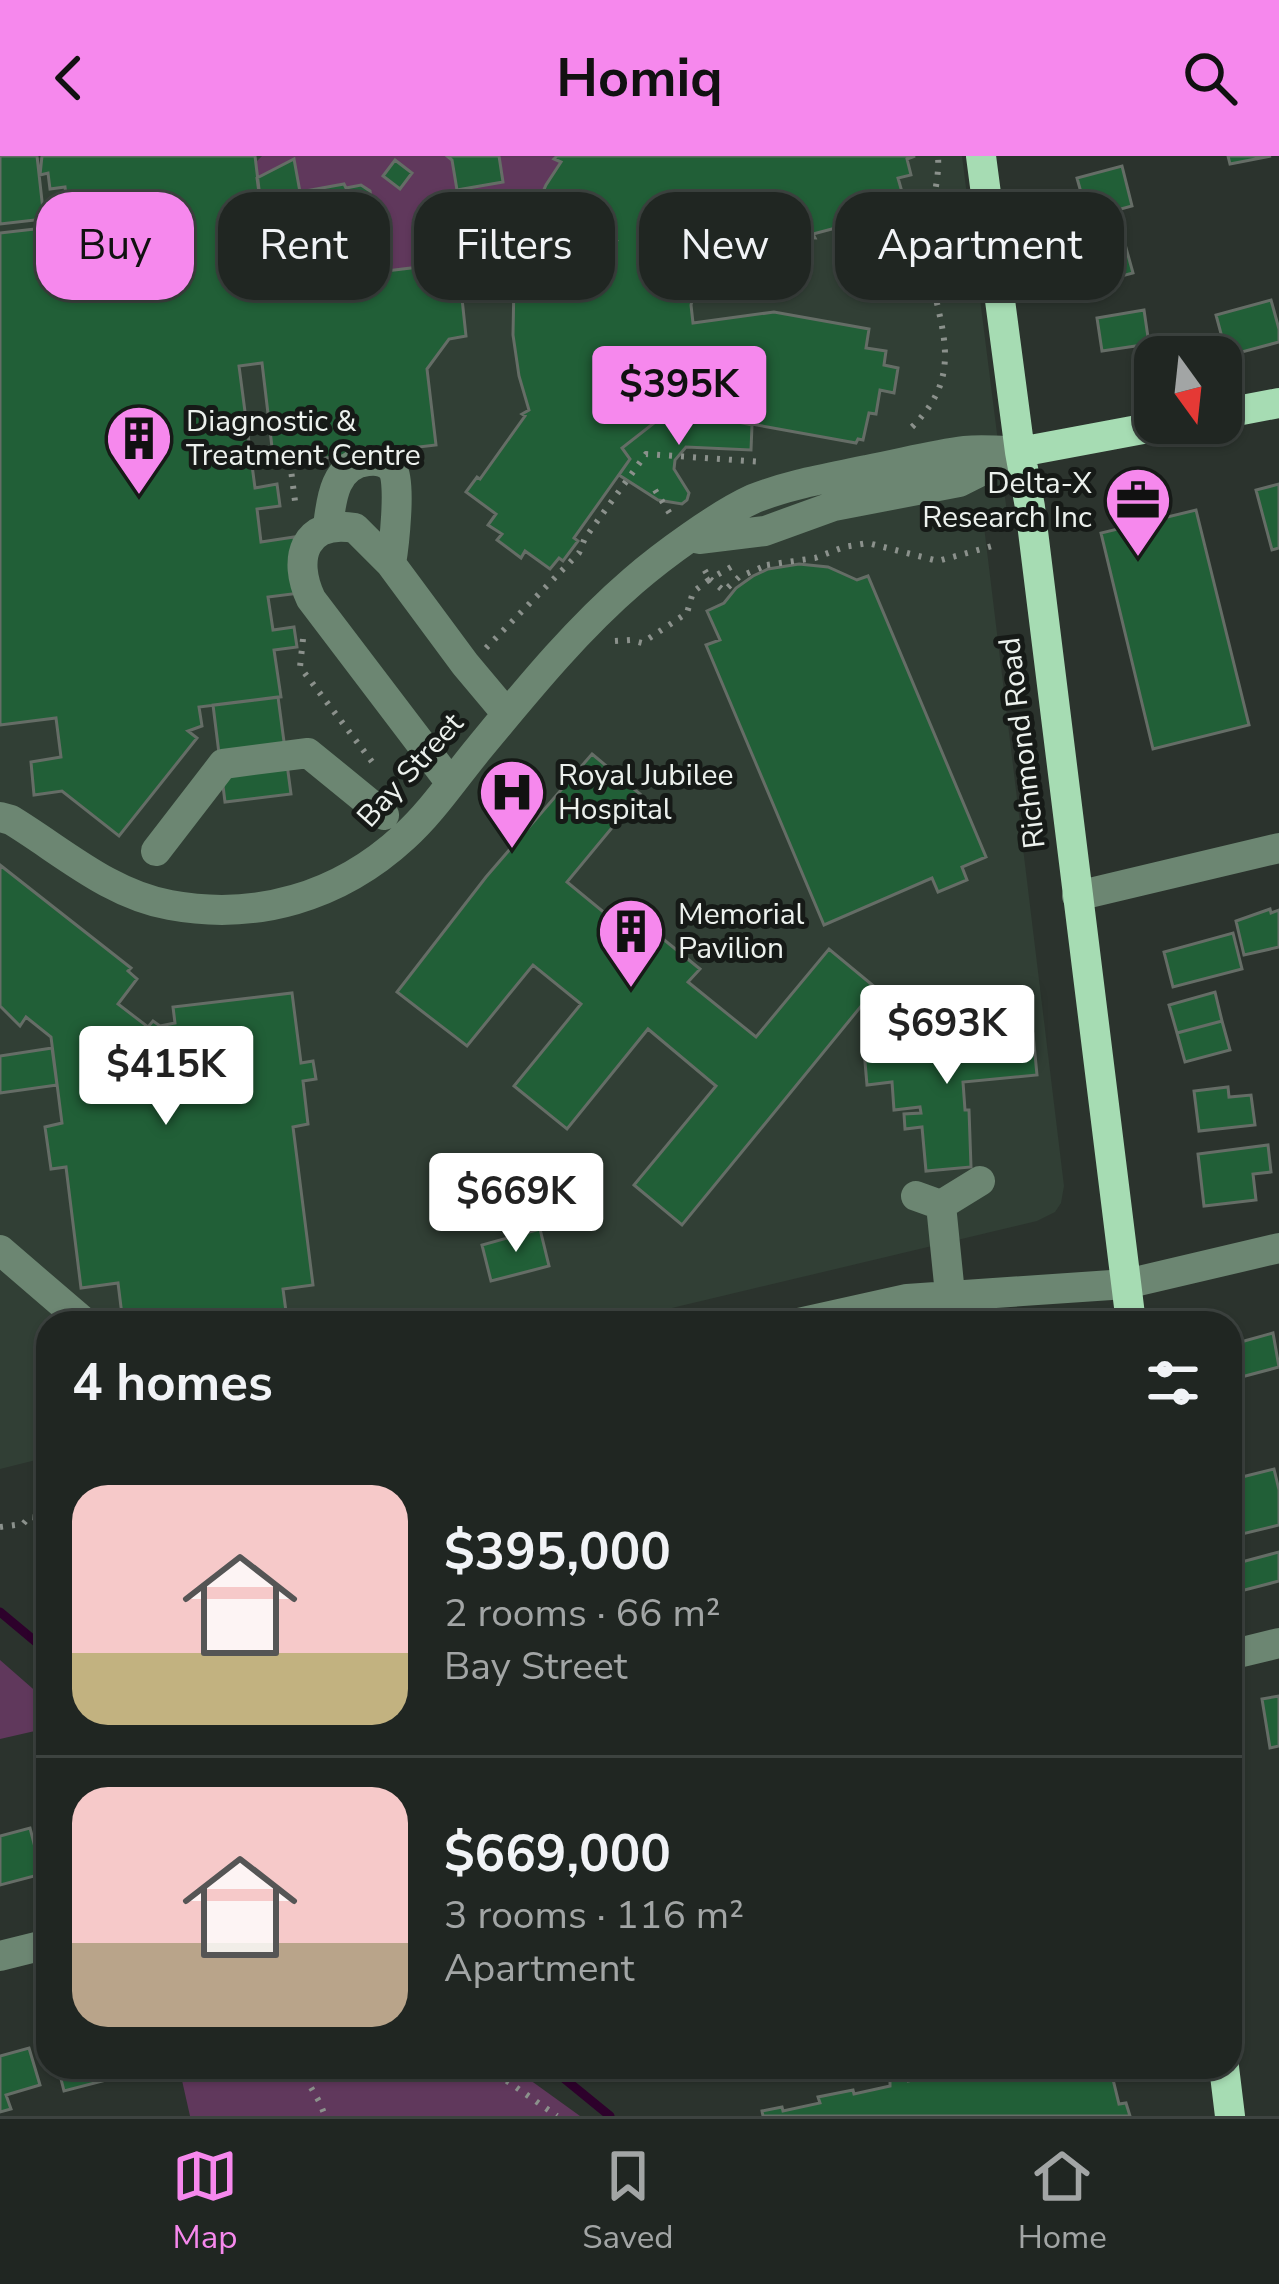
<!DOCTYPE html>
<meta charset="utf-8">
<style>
:root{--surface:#202622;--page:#2d322f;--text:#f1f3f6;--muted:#a2a5a5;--line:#3d4340;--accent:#f688ed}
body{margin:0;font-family:"Nunito Sans",sans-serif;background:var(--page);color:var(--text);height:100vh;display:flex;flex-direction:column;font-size:45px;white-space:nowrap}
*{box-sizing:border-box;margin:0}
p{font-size:39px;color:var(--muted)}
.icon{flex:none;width:66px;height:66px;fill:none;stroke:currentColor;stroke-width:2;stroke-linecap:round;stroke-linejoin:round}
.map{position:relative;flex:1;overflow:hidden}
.details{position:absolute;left:36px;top:1155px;width:1206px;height:768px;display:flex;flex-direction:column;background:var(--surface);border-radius:36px;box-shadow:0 3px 9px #0004,0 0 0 3px var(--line)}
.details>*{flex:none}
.guide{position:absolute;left:36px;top:36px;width:1209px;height:108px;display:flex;gap:24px}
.needle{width:78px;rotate:165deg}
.fabs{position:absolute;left:1134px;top:180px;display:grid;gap:24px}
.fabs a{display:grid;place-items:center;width:108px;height:108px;border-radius:24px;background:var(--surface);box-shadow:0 3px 9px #0004,0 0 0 3px var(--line);font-size:60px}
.price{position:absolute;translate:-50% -102px;padding:0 27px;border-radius:12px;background:#fff;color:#222;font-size:39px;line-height:78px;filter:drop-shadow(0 3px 6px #0008)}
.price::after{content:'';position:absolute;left:50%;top:72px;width:36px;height:27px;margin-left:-18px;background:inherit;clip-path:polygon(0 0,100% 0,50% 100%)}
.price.selected{background:var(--accent);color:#111}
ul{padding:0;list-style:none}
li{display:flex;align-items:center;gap:36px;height:300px;padding:0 36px}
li+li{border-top:3px solid var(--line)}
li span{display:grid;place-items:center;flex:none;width:336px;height:240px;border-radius:36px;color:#555}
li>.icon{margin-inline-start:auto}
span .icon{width:144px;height:144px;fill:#fffc;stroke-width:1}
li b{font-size:51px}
h2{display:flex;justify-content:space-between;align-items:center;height:144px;padding:0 36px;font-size:51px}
.pill{padding:0 42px;border-radius:36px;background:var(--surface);box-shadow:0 3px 9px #0004,0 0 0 3px var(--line);font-size:42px;line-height:108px}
.pill.selected{background:var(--accent);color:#111}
header{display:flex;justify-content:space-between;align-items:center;height:156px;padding:0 36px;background:var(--accent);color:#111;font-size:54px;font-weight:700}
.tabs{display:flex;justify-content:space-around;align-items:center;height:168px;border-top:3px solid var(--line);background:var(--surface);font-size:33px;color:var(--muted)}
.tabs a{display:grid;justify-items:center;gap:6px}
.tabs .selected{color:var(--accent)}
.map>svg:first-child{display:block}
</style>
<header><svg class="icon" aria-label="back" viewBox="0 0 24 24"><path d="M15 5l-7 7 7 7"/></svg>Homiq<svg class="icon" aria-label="search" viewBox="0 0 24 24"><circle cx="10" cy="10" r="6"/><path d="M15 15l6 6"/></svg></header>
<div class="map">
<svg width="1279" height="1960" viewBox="0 0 1279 1960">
<rect width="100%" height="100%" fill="#2b332d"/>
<path fill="#313f35" d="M0,0H962L1007,357L983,362L1064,1030L1061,1047L1055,1056L1037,1065L609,1167H48V1301L0,1313Z"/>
<path fill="#60385c" d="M262,0H557L555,3L561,6C542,34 528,65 520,98L312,124C304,102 290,89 266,91L260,44L283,40L290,73L347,63V60L364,57L372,47L370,35L361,29L346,32L344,28L300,36L294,3L257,22L256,6Z
M0,1504L48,1546V1572L0,1583Z
M179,1911H512L580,1960H190Z"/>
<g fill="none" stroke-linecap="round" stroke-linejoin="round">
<path stroke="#2d012b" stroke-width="9" d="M0,1456L48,1496
M550,1911L610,1960"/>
</g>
<path fill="#215f37" stroke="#656d66" stroke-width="3" d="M0,0H37L44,63L0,68Z
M42,0H255L266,91L276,90L292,95L303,106L312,124L436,109L438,136L461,133L466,180L449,183L427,213L436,289L274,308L262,207L239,210L255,332L277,328L280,350L257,353L261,386L294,381L300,437L268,441L273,474L294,471L297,491L274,494L281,541L199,551L202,570L188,575L197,582L119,680L62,635L34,639L31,606L61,601L56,562L0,569V77L70,69L65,31L50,33L48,17L40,19Z
M447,0H499L503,26L457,34L452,4Z
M557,0H915L907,3L911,19L898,22L908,57L889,62L888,58L813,78L815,82L733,80V75H710L691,149L693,167L774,156L869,173L866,192L886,195L884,209L898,212L894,237L880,234L876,258L869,257L863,284L858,283L856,287L729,264L726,249L668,256L622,292L630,303L574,382L578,385L563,405L559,402L550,413L525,395L521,402L497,384L502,378L488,369L496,358L466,336L477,321L480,323L525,260L522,258L529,254L519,220L513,179L514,127L525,77L546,29L561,6L554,3Z
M1228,0H1271L1230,8Z
M294,3L300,36L344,28L346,32L361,29L370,35L372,47L364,57L347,60L348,63L289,73L283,40L260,44L257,22Z
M395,4L412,17L400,33L383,20Z
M1122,10L1132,50L1088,62L1077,22Z
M1118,63L1133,117L1088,129L1073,75Z
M616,86L597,116L438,136L436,109Z
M1271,144L1279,173V186L1227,200L1216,159Z
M1144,154L1149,188L1102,195L1097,162Z
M726,249L729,264L752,269L751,294L686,291L675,304L674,313L689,337L687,344L682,348L658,344L619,319L630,303L622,292L668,256Z
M1279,328V392L1272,394L1256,334Z
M1196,354L1249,569L1153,593L1101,377Z
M799,408L828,411L857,424L868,420L986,701L962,711L967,724L938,736L932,722L824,769L706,489L720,484L707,455L724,447L736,432L753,420L768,413Z
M278,541L291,638L225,646L213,549Z
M592,598L640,638L567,726L635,782L646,769L700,813L688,826L756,881L829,793L876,832L682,1069L634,1029L716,930L648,873L567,973L514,930L581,848L533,809L467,890L397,836L486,721Z
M0,709L131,812L128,815L137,823L118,848L148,871L153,865L160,870L175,867L173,851L292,837L301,907L313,905L316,923L303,925L308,968L293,971L313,1129L283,1133L287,1163L256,1167H123L118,1127L81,1132L66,1011L51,1013L45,971L62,967L51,881L26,861L20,870L0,850Z
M1270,753L1271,757L1279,754V791L1244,799L1236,765Z
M1233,777L1242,813L1173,831L1164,796Z
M1215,836L1222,865L1177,877L1169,849Z
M1222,865L1230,894L1185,906L1177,877Z
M1033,878L1037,919L963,926L965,954H969L971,1011L926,1015L922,971L905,973L904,958L921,957L920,951L894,954L892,926L867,929L864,894Z
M52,892L57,929L0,937V900Z
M1228,931L1229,941L1251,939L1255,969L1199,975L1194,935Z
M1268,989L1271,1016L1253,1018L1256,1044L1204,1050L1198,998Z
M540,1073L549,1110L491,1125L482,1089Z
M1273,1177L1279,1211L1230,1224V1189Z
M1274,1313L1279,1334V1369L1238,1379L1230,1324Z
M1279,1396V1425L1237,1436L1230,1409Z
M1279,1540V1590L1270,1592L1262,1543Z
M48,1648V1688L39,1650Z
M30,1672L42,1718L0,1729V1680Z
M29,1892L40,1929L6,1939L11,1953L0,1956V1900Z
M58,1911H120L122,1920L64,1935Z
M945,1911H1110L1119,1948L1126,1947L1130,1960H763L762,1955L782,1951L783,1955L820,1947L818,1941L853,1934L854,1938L890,1930V1925L906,1921L908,1925L930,1920L929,1915Z"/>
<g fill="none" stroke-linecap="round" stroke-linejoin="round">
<path stroke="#8b918c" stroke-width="6" stroke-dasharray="3 9" stroke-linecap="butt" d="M912,271C976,208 927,155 928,84C928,55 940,29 938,0
M290,306L296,353
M655,334L672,361
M767,409L815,402L844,391L868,387L938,405L996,389
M731,411L710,423L724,435L739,421L767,409
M303,483L300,511L373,607
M615,485L630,484L642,487L687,457L693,436L710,423L704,413
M486,492L579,397L585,382L646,298L764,306
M0,1371L23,1368L29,1361L48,1362
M299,1911L320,1947L325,1960
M487,1911L557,1960"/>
<path stroke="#6c8672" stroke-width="30" d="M328,371C331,345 334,308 368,305C377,304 387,305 393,314C401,328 394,390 391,408
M699,383L765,375L834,350L959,326L1015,298
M450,626L311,443C292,403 304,363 355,372L391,408L465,508L507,558
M0,661L11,664C62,695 109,738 170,749C256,765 339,741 404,681C432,656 455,621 480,591C528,533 576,474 633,425C663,399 718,359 753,343C790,328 829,322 867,314C900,308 932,299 965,295C983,293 1002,295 1020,296
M156,695L223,608L308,597L384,659
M1077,740L1279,692
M916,1040L941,1049L980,1025
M941,1049L950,1138
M0,1094L85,1167
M799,1167L907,1143L1126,1128L1279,1092
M1230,1499L1279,1487
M0,1800L48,1788"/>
<path stroke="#a6dcb3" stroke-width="30" d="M981,0L1020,296L1030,351L1131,1167
M1221,258L1279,247
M1020,296L1175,267
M1224,1911L1230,1960"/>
</g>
<defs>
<symbol id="building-pin" viewBox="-11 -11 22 30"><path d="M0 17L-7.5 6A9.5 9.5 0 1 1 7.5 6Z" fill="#f688ed" stroke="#161a17"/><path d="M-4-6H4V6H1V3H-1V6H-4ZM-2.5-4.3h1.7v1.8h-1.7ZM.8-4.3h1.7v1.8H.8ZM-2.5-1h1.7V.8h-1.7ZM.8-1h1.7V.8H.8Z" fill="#111"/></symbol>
<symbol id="office-pin" viewBox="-11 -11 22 30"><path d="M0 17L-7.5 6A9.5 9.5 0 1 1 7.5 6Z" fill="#f688ed" stroke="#161a17"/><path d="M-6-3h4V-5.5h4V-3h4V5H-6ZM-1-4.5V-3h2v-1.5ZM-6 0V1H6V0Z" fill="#111"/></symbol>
<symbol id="hospital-pin" viewBox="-11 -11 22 30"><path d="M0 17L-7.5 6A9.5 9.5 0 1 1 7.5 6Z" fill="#f688ed" stroke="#161a17"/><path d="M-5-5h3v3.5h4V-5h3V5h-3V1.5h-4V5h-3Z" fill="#111"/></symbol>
</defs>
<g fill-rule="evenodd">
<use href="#building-pin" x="101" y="244" width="76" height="104"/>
<use href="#office-pin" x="1100" y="306" width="76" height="104"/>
<use href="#hospital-pin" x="474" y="598" width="76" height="104"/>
<use href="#building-pin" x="593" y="737" width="76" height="104"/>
</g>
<g text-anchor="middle" stroke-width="10" stroke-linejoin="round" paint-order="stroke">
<g font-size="30" fill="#ecf1ed" stroke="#161a17" text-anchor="start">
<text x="186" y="275">Diagnostic &amp;<tspan x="186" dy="34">Treatment Centre</tspan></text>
<text x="1092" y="337" text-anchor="end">Delta-X<tspan x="1092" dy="34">Research Inc</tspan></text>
<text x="558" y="629">Royal Jubilee<tspan x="558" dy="34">Hospital</tspan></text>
<text x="678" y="768">Memorial<tspan x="678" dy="34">Pavilion</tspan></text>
</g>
<g font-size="30" fill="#ecf1ed" stroke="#161a17">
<text transform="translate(1022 587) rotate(-97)" y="10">Richmond Road</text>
<text transform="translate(410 614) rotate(-48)" y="10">Bay Street</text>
</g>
</g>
</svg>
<div class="fabs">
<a><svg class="needle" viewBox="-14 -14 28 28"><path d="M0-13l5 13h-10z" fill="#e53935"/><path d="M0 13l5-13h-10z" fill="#a2a5a5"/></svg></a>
</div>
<b class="price selected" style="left:679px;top:292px">$395K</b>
<b class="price" style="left:947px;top:931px">$693K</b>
<b class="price" style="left:166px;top:972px">$415K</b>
<b class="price" style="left:516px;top:1099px">$669K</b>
<div class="guide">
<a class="pill selected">Buy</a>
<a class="pill">Rent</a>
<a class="pill">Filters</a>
<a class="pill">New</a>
<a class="pill">Apartment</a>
</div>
<section class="details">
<h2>4 homes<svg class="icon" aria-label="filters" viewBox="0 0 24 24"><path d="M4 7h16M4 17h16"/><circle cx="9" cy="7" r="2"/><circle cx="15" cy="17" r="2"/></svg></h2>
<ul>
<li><span style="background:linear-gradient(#f6c9c9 70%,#c2b280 0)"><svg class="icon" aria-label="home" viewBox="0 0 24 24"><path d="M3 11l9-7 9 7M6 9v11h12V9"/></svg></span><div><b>$395,000</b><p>2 rooms · 66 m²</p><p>Bay Street</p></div></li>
<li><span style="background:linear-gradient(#f6c9c9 65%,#b9a48a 0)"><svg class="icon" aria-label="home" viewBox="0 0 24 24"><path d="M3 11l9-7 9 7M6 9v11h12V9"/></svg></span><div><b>$669,000</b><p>3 rooms · 116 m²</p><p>Apartment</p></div></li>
</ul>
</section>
</div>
<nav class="tabs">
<a class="selected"><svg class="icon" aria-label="map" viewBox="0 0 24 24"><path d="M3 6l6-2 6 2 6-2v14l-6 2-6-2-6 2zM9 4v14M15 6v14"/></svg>Map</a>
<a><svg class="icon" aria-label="saved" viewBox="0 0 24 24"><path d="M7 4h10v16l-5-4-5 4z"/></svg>Saved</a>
<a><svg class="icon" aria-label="home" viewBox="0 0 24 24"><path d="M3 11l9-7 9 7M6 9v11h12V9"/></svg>Home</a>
</nav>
